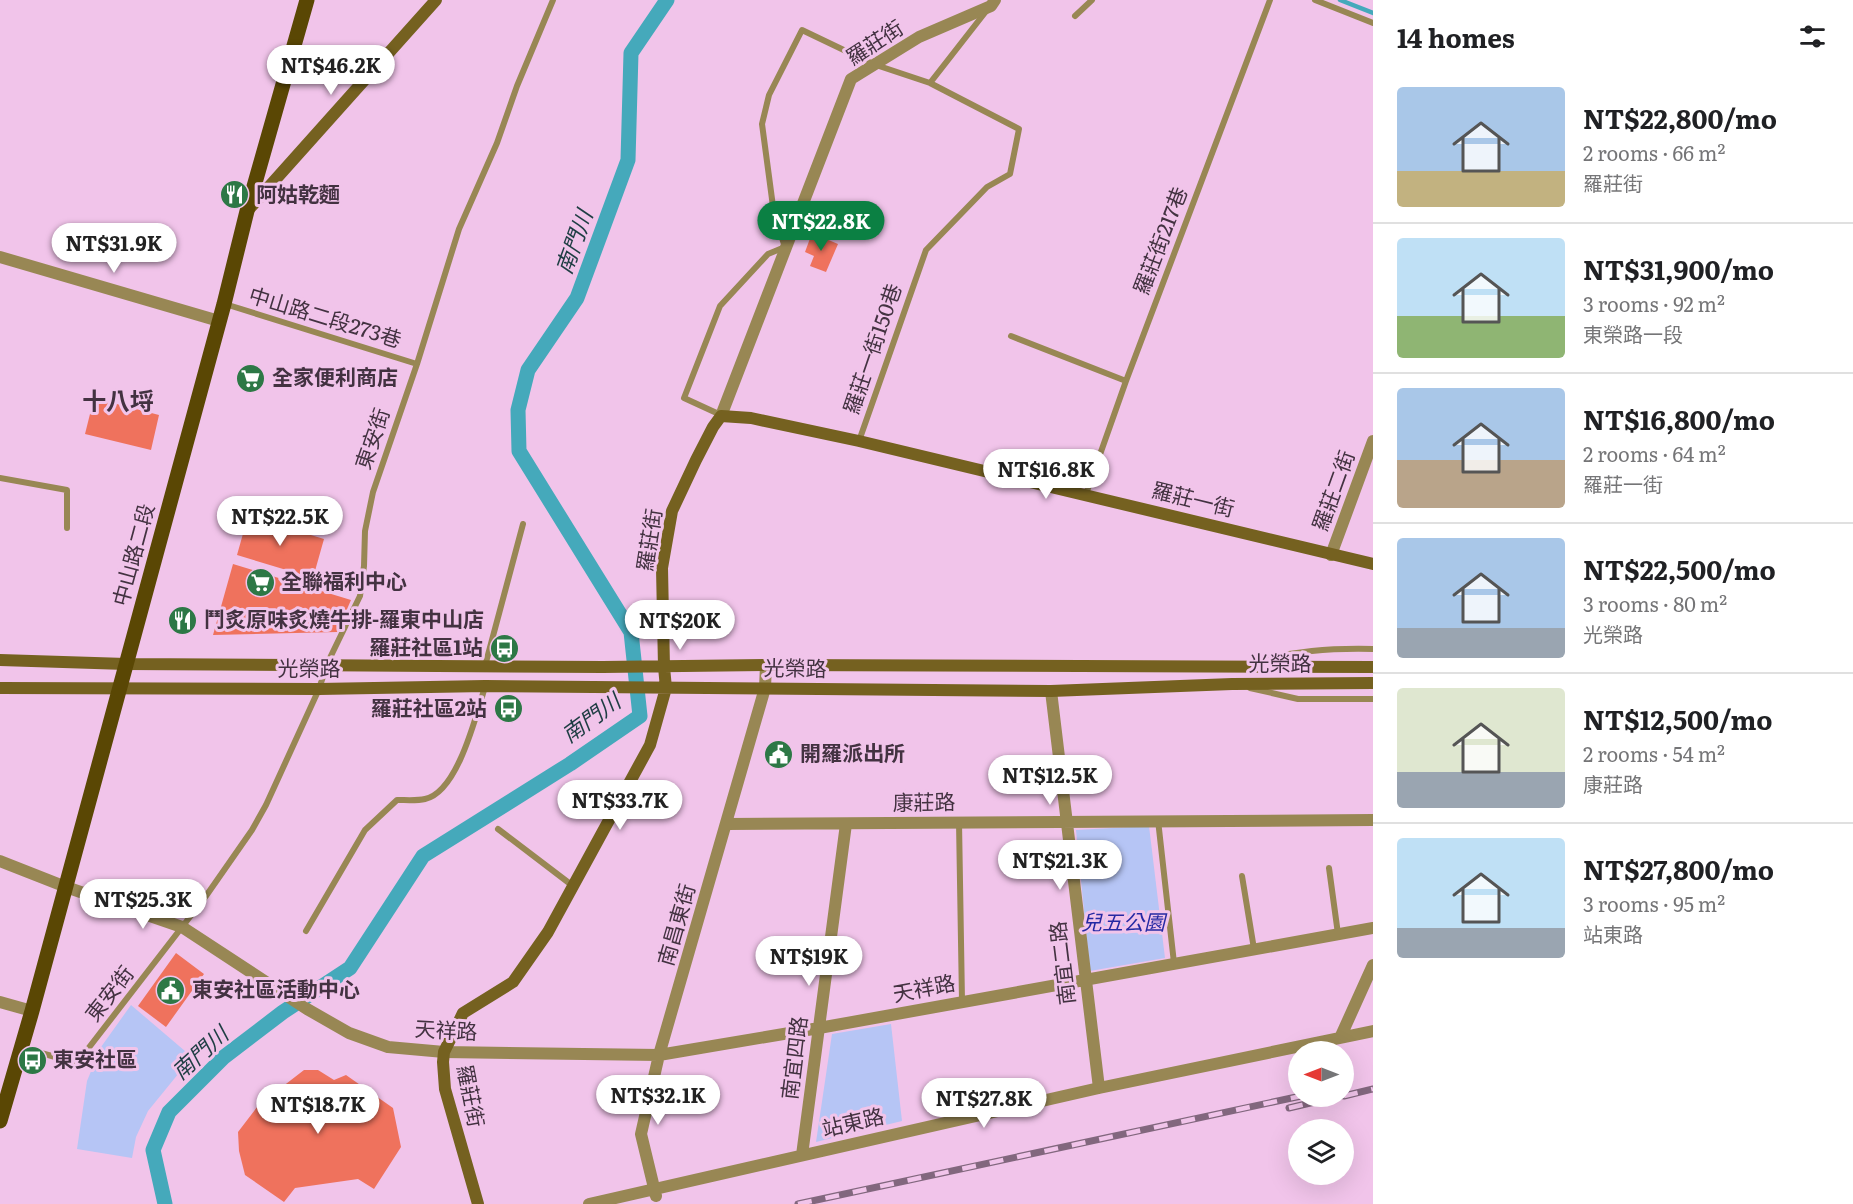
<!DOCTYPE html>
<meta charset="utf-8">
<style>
:root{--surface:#fff;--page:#f6f6f6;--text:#202124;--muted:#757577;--line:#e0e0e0;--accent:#0b8043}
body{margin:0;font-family:Literata,"Noto Sans TC",serif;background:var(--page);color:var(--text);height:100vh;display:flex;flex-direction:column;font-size:22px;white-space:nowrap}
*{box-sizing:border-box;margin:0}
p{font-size:20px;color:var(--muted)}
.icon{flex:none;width:33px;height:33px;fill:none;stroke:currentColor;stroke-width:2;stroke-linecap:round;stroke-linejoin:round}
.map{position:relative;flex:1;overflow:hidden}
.sheet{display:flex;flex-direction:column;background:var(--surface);width:480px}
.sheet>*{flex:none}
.needle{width:39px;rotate:270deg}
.buttons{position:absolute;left:1288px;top:1041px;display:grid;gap:12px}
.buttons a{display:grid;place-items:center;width:66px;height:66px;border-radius:50%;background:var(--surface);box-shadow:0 6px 24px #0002;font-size:30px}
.price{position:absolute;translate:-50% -51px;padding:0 14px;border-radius:21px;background:#fff;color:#222;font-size:20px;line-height:39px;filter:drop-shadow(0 2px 3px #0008)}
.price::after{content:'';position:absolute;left:50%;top:36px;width:18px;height:14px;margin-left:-9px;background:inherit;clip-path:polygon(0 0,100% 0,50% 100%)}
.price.on{background:var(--accent);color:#fff}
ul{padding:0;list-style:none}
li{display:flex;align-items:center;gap:18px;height:150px;padding:0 24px}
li+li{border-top:2px solid var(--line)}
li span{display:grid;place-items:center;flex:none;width:168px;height:120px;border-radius:6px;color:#555}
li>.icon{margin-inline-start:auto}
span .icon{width:72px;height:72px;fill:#fffc;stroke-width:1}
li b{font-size:26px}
h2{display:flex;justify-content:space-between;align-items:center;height:72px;padding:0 24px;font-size:26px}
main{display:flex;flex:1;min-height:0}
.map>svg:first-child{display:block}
</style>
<main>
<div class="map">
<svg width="1373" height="1204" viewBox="0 0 1373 1204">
<rect width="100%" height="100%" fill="#f1c4ea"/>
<path fill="#b6c5f5" d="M1149,826L1165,958L1090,971L1076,830Z
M131,1005L192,1057L148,1111L136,1137L132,1158L77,1149L87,1081L101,1047Z
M891,1024L902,1121L816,1142L832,1034Z"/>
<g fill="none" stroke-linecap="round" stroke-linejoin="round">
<path stroke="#45a9bb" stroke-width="4.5" d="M1340,0L1373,13"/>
<path stroke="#45a9bb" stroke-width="15" d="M165,1204L153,1150L169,1112L224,1057L283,1012L350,968L423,856L570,764L640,716L631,632L519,451L518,410L528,370L577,298L628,160L631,53L667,0"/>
</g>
<path fill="#ef725d" d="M812,233L838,244L826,272L810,266L814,256L805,252Z
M94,398L159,415L151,450L85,434Z
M248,516L324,539L313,578L237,555Z
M233,564L351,600L337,632L213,635Z
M176,953L204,974L166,1027L138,1006Z
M304,1070H318L334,1080L346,1075L393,1108L401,1147L374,1189L358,1179L295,1188L284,1202L245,1175L239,1151L238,1132L270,1090L282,1087Z"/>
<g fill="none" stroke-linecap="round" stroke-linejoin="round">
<path stroke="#988754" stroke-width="6" d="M1315,0L1373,23
M1075,16L1092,0
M930,83L987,10
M225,304L417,364
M1011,336L1126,381
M721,415L684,398L720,306L768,254L785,247L774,214L762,124L769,95L802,30L873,64L930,83L1019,129L1010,174L987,187L926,250L859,441
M0,478L67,490V528
M1086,494L1126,381L1270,0
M1252,662C1295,651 1328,648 1373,649
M485,666L523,524
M1250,688L1298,699H1373
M1158,820L1174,963
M959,822L962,1001
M498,829L573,886
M1329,868L1338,934
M1242,876L1254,949
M306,931L365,830L397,800C406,800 417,801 425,799C458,792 476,715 485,687
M23,1048L77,1063L206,896L252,830L266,805L319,689L327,664L360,596L364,566L365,531L373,492L417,364L459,229L497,143L517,86L553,0"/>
<path stroke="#988754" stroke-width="12" d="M0,257L219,321
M721,416L851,79L919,37L991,6L995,0
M1331,555L1373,441
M1051,691L1099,1088
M727,824L1373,820
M0,861L66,887L182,927L307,1009L349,1033L388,1047L444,1052L659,1055L819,1028L1373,928
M0,1002L32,1011
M1340,1038L1373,965
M802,1155L846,824
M656,1196L641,1134L659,1055L765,688L766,665
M589,1204L1099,1088L1373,1031"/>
<path stroke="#756120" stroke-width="12" d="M249,209L436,0
M0,660L126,664L603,667L766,665L1373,667
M0,688L319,689L485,686L1051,691L1232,684L1373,683
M478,1204L445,1089L443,1062L444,1052L463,1013L513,982L548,932L650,745L666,688L664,667L662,568L672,511L696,460L713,427L721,416L751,418L859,441L1373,564"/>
<path stroke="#5a4704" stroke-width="15" d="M0,1121L32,1011L224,304L247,211L307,0"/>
<defs>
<path id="rail" d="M1344,1096L1373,1089
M1289,1108L1340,1096
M798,1204L1301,1096"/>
</defs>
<use href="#rail" stroke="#82677e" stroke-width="7"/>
<use href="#rail" stroke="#f1c4ea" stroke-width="4.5" stroke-dasharray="14" stroke-linecap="butt"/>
</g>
<defs>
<symbol id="restaurant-disc" viewBox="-11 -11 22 22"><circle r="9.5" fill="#2d7846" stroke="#f1c4ea"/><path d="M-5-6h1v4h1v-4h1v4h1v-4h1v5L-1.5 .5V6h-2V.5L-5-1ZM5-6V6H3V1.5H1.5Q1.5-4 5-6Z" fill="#fff"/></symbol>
<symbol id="supermarket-disc" viewBox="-11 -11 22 22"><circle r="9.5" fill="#2d7846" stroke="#f1c4ea"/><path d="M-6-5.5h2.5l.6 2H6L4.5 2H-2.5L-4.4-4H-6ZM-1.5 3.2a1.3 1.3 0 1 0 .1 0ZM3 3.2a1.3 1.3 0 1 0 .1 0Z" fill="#fff"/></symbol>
<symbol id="bus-disc" viewBox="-11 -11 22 22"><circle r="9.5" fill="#2d7846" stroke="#f1c4ea"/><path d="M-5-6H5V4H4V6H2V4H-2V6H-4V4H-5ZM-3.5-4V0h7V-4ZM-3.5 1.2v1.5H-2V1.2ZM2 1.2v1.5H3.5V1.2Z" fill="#fff"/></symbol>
<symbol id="civic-disc" viewBox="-11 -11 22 22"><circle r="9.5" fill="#2d7846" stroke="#f1c4ea"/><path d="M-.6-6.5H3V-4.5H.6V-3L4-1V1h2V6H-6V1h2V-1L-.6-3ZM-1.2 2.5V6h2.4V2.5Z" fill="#fff"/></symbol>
</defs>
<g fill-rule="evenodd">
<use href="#restaurant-disc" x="218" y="178" width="33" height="33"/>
<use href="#supermarket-disc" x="234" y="362" width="33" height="33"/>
<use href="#supermarket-disc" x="244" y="566" width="33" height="33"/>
<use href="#restaurant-disc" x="166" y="604" width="33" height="33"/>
<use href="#bus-disc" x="488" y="632" width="33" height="33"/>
<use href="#bus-disc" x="492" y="692" width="33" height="33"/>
<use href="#civic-disc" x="762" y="738" width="33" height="33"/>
<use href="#civic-disc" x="154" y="974" width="33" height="33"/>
<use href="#bus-disc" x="16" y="1044" width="33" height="33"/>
</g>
<g text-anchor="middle" stroke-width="6" stroke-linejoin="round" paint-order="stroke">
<g font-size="21" fill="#433241" stroke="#f1c4ea">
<text transform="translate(875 43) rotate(-33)" y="7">羅莊街</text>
<text transform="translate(1161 241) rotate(-69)" y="7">羅莊街217巷</text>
<text transform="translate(325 318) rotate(17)" y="7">中山路二段273巷</text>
<text transform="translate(873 349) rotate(-71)" y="7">羅莊一街150巷</text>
<text transform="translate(373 439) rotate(-71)" y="7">東安街</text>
<text transform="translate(1334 491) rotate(-70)" y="7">羅莊二街</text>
<text transform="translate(1193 500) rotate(14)" y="7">羅莊一街</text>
<text transform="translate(650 540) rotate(-81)" y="7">羅莊街</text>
<text transform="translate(134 555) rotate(-75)" y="7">中山路二段</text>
<text x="1280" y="671">光榮路</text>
<text x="309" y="676">光榮路</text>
<text transform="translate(795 669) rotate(1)" y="7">光榮路</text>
<text transform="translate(924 803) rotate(-1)" y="7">康莊路</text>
<text transform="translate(677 925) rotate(-74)" y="7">南昌東街</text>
<text transform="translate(1063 963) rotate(-97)" y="7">南宜二路</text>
<text transform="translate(924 989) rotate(-11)" y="7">天祥路</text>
<text transform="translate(110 994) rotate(-52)" y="7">東安街</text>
<text transform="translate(446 1031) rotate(3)" y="7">天祥路</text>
<text transform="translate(795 1058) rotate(-83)" y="7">南宜四路</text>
<text transform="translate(470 1096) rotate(79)" y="7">羅莊街</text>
<text transform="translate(853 1123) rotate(-13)" y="7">站東路</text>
</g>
<g font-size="21" font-weight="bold" fill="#433241" stroke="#f1c4ea" text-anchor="start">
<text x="256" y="202">阿姑乾麵</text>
<text x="272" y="385">全家便利商店</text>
<text x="281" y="589">全聯福利中心</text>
<text x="204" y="627">鬥炙原味炙燒牛排-羅東中山店</text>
<text x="483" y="655" text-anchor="end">羅莊社區1站</text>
<text x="487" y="716" text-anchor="end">羅莊社區2站</text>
<text x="800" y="761">開羅派出所</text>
<text x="192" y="997">東安社區活動中心</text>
<text x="53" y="1067">東安社區</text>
</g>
<g font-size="21" font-style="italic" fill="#2529a3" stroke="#f1c4ea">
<text x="1123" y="930">兒五公園</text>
</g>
<g font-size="22" font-style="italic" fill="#1e3d43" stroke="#f1c4ea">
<text transform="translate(574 242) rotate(-70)" y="8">南門川</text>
<text transform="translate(591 718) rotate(-36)" y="8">南門川</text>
<text transform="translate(200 1053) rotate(-42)" y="8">南門川</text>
</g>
<g font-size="24" font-weight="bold" fill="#433241" stroke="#f1c4ea">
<text x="118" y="410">十八埒</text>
</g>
</g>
</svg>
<div class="buttons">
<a><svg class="needle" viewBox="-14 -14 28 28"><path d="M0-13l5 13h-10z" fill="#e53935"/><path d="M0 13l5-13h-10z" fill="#757577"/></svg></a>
<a><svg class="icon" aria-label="layers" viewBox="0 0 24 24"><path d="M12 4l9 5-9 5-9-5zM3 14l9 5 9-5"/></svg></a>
</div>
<b class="price" style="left:331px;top:96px">NT$46.2K</b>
<b class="price on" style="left:821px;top:252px">NT$22.8K</b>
<b class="price" style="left:114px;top:274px">NT$31.9K</b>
<b class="price" style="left:1046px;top:500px">NT$16.8K</b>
<b class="price" style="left:280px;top:547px">NT$22.5K</b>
<b class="price" style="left:680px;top:651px">NT$20K</b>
<b class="price" style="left:1050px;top:806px">NT$12.5K</b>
<b class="price" style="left:620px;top:831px">NT$33.7K</b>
<b class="price" style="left:1060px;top:891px">NT$21.3K</b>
<b class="price" style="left:143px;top:930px">NT$25.3K</b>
<b class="price" style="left:809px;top:987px">NT$19K</b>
<b class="price" style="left:658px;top:1126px">NT$32.1K</b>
<b class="price" style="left:984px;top:1129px">NT$27.8K</b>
<b class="price" style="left:318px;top:1135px">NT$18.7K</b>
</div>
<section class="sheet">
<h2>14 homes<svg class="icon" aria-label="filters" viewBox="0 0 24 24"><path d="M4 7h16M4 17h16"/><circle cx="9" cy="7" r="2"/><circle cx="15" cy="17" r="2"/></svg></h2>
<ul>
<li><span style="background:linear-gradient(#a9c7e8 70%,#c2b280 0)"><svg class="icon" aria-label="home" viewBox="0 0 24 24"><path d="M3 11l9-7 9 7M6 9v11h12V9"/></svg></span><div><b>NT$22,800/mo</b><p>2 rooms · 66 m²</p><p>羅莊街</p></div></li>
<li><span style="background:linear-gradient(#bfe0f5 65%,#8fb573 0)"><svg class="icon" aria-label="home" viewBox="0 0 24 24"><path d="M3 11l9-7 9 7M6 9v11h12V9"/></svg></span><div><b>NT$31,900/mo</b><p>3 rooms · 92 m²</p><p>東榮路一段</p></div></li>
<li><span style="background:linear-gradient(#a9c7e8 60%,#b9a48a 0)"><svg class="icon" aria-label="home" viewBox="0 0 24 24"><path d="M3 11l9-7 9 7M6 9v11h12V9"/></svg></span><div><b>NT$16,800/mo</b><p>2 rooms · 64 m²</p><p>羅莊一街</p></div></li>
<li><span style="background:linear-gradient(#a9c7e8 75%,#9aa5b1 0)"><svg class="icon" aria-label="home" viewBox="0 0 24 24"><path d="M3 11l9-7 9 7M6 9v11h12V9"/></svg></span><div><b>NT$22,500/mo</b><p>3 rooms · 80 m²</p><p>光榮路</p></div></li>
<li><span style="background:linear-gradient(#dfe7d0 70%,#9aa5b1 0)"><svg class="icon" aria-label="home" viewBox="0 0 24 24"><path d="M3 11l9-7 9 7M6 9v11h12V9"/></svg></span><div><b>NT$12,500/mo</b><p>2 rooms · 54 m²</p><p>康莊路</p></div></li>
<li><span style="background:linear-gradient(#bfe0f5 75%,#9aa5b1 0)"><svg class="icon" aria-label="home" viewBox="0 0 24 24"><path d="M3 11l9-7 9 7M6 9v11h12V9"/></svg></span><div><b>NT$27,800/mo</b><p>3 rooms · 95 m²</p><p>站東路</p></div></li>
</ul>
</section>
</main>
